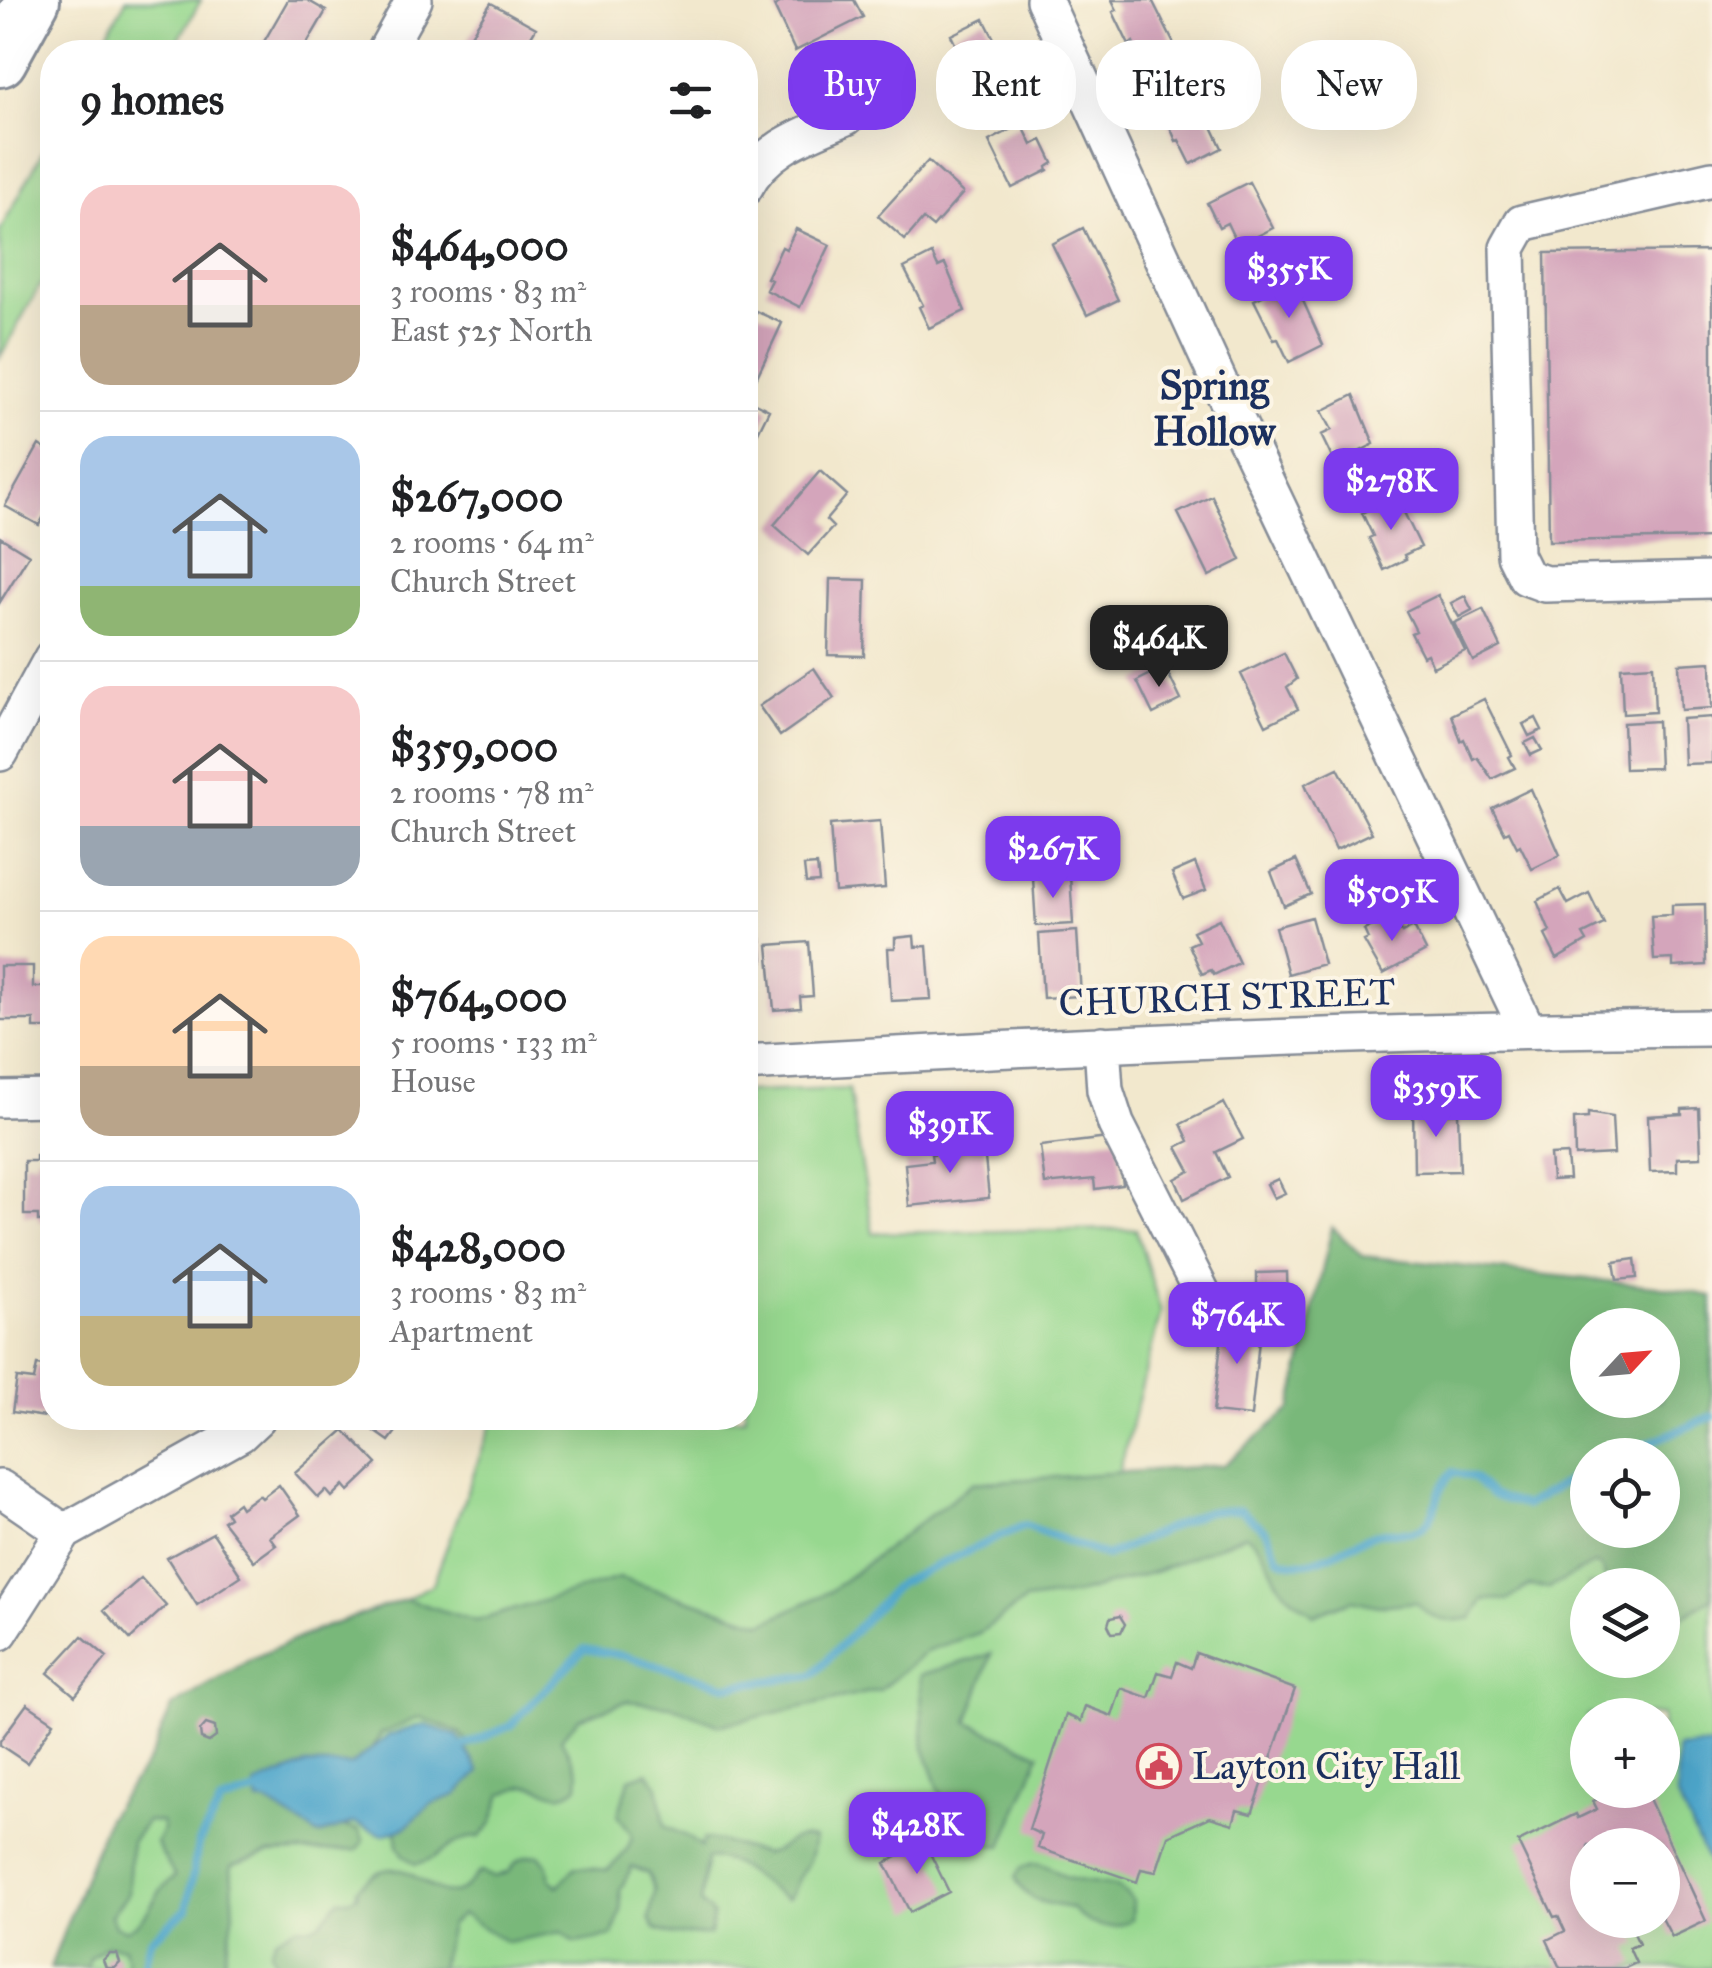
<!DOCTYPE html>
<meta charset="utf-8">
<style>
:root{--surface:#fff;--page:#f6f6f6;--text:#202124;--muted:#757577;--line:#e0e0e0;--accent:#7c3aed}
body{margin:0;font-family:"IM FELL Great Primer",serif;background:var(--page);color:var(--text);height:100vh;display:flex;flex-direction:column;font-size:38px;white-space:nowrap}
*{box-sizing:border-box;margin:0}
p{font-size:32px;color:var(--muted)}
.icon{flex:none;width:55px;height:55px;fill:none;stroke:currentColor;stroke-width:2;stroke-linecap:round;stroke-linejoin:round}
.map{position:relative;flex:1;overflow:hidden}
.panel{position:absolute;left:40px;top:40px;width:718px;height:1390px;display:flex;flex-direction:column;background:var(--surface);border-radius:40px;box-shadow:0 10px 40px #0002}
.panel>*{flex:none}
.guide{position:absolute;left:788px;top:40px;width:772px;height:90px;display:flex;gap:20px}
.needle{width:65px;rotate:64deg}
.buttons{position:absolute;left:1570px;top:1308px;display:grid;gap:20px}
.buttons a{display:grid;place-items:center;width:110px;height:110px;border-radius:50%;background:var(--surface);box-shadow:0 10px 40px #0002;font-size:50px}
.price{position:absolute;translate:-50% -85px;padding:0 22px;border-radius:20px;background:var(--accent);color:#fff;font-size:32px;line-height:65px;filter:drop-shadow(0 2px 5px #0008)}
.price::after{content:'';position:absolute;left:50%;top:60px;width:30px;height:22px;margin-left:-15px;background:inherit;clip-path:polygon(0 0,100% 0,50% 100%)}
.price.selected{background:#222;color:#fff}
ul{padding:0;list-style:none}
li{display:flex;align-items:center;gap:30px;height:250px;padding:0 40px}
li+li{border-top:2px solid var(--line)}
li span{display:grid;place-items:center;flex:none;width:280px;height:200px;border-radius:30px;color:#555}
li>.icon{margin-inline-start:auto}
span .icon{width:120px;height:120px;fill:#fffc;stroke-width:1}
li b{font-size:42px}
h2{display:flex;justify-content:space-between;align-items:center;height:120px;padding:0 40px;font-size:42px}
.tag{padding:0 35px;border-radius:40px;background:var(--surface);box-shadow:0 10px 40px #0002;font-size:35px;line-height:90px}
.tag.selected{background:var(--accent);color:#fff}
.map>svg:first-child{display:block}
</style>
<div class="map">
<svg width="1712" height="1968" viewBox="0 0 1712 1968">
<rect width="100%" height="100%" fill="#fcf5e5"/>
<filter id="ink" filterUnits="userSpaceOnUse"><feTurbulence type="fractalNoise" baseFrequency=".01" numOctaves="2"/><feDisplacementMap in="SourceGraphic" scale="20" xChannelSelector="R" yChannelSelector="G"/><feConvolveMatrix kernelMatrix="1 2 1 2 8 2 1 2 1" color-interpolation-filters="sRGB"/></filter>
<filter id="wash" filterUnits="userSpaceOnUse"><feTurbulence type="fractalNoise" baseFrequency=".0048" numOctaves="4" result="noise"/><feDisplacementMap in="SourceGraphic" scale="40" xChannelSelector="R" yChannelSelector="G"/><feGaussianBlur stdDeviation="2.25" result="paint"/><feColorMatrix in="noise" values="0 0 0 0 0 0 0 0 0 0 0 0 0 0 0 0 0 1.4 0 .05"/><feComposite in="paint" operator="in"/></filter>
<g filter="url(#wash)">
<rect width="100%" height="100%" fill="#f2e8cd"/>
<path fill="#97d88f" stroke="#598476" stroke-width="2.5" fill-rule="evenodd" d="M126,0H201L172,52H97Z
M52,134V264L0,357V231Z
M849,1089L873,1233L1136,1229L1161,1312L1119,1473L973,1483L829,1592L763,1623L619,1578L478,1622L603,1667L1588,1400H1662L1712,1405V1968H50L107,1818L150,1759L172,1707L251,1659L317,1630L406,1599L433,1584L494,1418H745V1092ZM1588,1455H1662V1530H1588ZM1588,1585H1662V1660H1588ZM1588,1715H1662V1790H1588ZM1588,1845H1662V1920H1588Z"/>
<path fill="#79b87a" stroke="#4a746c" stroke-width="2.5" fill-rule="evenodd" d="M1332,1227L1362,1256L1656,1286L1712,1296V1597L1683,1617L1663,1618L1662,1585H1608L1601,1567L1594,1564L1550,1588L1529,1586L1508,1600L1484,1599L1472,1618C1445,1623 1434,1622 1415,1602L1379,1606L1352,1600L1313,1615C1306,1606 1296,1602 1288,1594C1268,1575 1270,1549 1245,1535L1157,1571L1076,1594L1025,1601L979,1633L928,1650L880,1690L720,1725L671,1706L627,1701L578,1719L561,1739L579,1773L578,1786C555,1805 550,1785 525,1786C518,1787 509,1792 502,1794L492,1823L480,1837C452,1836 443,1859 415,1864L404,1856L398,1845L396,1830L427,1776L470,1747L460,1733L420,1717L381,1734L370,1751L340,1826L359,1830L364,1841L357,1850L269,1853L231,1866L234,1913L224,1964L218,1968H128L124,1947L106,1945L89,1958L87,1968H50L107,1818L150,1759L172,1707L251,1659L317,1630L406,1599L476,1621L619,1578L763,1623L829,1592L973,1483L1224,1465L1291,1409ZM1588,1325H1662V1400H1588ZM1588,1455H1662V1530H1588ZM147,1821L161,1822L163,1829L156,1843L175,1877C150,1892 155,1916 127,1930L115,1926L111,1915L128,1894L131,1842Z
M991,1654L968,1722L1040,1754L1002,1846L967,1843L964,1821L932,1831L943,1800L924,1748L920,1675Z
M648,1772L658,1786L665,1826L687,1836L701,1847L704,1839C725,1839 758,1856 769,1853C789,1847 787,1833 814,1839C810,1861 810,1860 799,1877C794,1886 794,1892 787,1899C762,1887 735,1854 707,1859L700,1902L713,1915L710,1935H673L655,1929L649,1919L655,1891L648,1873L632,1867L620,1890L621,1910L613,1936L575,1943L562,1932L506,1942L462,1914L450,1925L440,1968H279L270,1951L275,1939L296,1926L312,1927L320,1923L339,1900H349L357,1895V1889C407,1835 427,1910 463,1889C469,1885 475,1876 480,1872L494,1877L509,1872C516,1858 524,1856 539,1855L548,1866L550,1879L558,1886L575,1867L607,1870C619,1860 630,1850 632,1834L618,1815L630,1778Z
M1034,1863C1051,1864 1057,1875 1072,1879C1096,1885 1117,1879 1133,1901L1132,1920C1111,1932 1087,1927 1072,1908C1047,1904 1026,1903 1015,1877L1021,1868Z"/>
<path fill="#4ea6cb" stroke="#346a94" stroke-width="2.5" d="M424,1724L458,1736L479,1772L456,1795L431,1804L406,1827L383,1835L354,1823L319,1835L266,1802H258L255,1785L306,1765H351L389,1735Z
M1712,1745V1871L1677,1797V1748Z"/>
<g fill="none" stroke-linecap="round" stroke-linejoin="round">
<path stroke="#4ea6cb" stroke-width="8" d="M1618,1455L1712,1417
M455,1750L510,1726L584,1649L625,1656L728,1686L813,1675L899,1583L1025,1525L1106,1556L1207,1511L1240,1510L1267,1532L1278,1558C1314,1575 1344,1543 1379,1533C1394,1529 1411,1537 1424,1526C1441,1509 1432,1493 1453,1472L1474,1478L1491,1495L1525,1506L1588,1469
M144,1968L150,1940L187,1909L198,1844L221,1803L256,1792L266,1793"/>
</g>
<g id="blocks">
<path fill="#d4a5bb" d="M288,0H307L326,11L302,52H258Z
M786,0H854L863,17L795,51L774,6Z
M1112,0H1152L1176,48L1143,64L1133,42L1129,45L1113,12L1117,10Z
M491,3L536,28L522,52H460Z
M984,19L1017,84L982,101L951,35Z
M1185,74L1195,94L1207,88L1219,113L1208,118L1222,148L1191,164L1179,140L1176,141L1154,89Z
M1022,124L1032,145L1042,140L1053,163L1047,167L1048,170L1012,188L989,141Z
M928,161L963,193L933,227L923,219L905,240L878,216Z
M1249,182L1273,228L1238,246L1227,223L1219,227L1207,203Z
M1083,228L1118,300L1087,315L1052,244Z
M796,229L830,245L800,307L766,290L771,280L767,278L782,247L786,249Z
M1712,251V538L1549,541L1545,253Z
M932,254L938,267L945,264L965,311L929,328L919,307L923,305L904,268Z
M1294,281L1323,345L1289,362L1278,339L1274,340L1254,300Z
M751,309L782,323L754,383L745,378V324Z
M1354,395L1374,444L1335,464L1321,435L1332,430L1322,411Z
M745,398L769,410L745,459Z
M39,445L52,453V502L39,525L5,506Z
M820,471L847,495L826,520L833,527L808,555L774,525Z
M1212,496L1241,560L1209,576L1178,513Z
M1396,496L1421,547L1404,555L1406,559L1384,570L1369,538L1373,536L1362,513Z
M0,537L29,555L0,602Z
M830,579L866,580L864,656L828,655Z
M1438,595L1465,651L1433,667L1427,654L1423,656L1411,633L1416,631L1406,611Z
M1465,596L1472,610L1459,617L1451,603Z
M1483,609L1501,647L1473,661L1454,623Z
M1284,653L1297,679L1287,687L1298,709L1266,725L1241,674Z
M1711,662L1712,708L1681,710L1679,664Z
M1653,665L1655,712L1623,714L1621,667Z
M1165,667L1181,700L1153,714L1137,681Z
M814,668L834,698L780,736L759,706Z
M1484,699L1512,755L1509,757L1515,768L1492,779L1477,757L1473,759L1464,739L1461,741L1452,715Z
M1712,717V763L1684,764L1682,719Z
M1536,718L1542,730L1529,736L1523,724Z
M1657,721L1659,768L1625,769L1623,723Z
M1535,738L1542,750L1531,755L1525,743Z
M1338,768L1372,833L1336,850L1305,784Z
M1531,789L1560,855L1532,869L1520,845L1517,847L1509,831L1505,833L1492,808Z
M880,821L885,888L835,892L830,825Z
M1296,860L1311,894L1284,906L1271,872Z
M1195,863L1206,890L1183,899L1172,873Z
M817,865L819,882L806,883L804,866Z
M1070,875L1073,924L1036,926L1033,878Z
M1560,889L1568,904L1589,893L1604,924L1583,934L1587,941L1557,959L1545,935L1550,932L1537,901Z
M1705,904L1706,965L1673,967V959L1654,960L1651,916L1672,915V905Z
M1393,916L1402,933L1414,927L1426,951L1383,974L1364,941L1368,939L1364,930Z
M1311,917L1324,964L1288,974L1275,927Z
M1219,919L1239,963L1214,975L1211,970L1202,974L1189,945L1198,941L1193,931Z
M760,928L763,962L745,963V929Z
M1077,931L1081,996L1043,998L1039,934Z
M914,936L915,947L927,946L931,999L891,1001L888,948H895V938Z
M809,942L813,996L800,997L801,1008L774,1010L768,945Z
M0,966H33V987H47L48,1028H34V1020H0Z
M1224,1103L1243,1139L1216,1152L1228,1177L1184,1199L1175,1179L1190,1171L1177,1147L1189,1141L1181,1124Z
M1441,1106V1114L1458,1113L1460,1171L1414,1172L1413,1107Z
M1699,1108L1701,1157L1677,1158V1171L1650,1172L1648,1116L1682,1114V1109Z
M1588,1113L1612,1117L1614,1154L1575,1156L1574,1119L1588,1118Z
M1117,1137L1123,1185L1095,1189L1094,1179L1045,1184L1040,1146Z
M983,1138L989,1198L909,1206L905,1164L932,1161L931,1154L953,1152L952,1141Z
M1567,1154L1569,1179L1552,1180L1550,1155Z
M36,1156H52V1221H38V1215H24V1161H36Z
M1278,1179L1285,1193L1274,1198L1267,1184Z
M1635,1259L1637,1278L1617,1280L1614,1262Z
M1287,1272L1288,1310L1237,1309V1289H1257V1273Z
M1224,1318L1261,1322L1251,1416L1213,1412Z
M37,1365L52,1367V1418L12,1412L17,1378L34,1380Z
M356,1418H406L389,1441Z
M344,1430L377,1464L349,1491L344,1485L332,1497L326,1490L318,1498L295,1473Z
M279,1485L300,1515L270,1537L276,1545L254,1561L223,1521L229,1517L226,1512L238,1503L241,1508L259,1495L262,1498Z
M213,1533L241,1576L197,1605L167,1558Z
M141,1578L166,1606L130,1639L104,1610Z
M1120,1616L1125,1624L1121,1632L1112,1633L1108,1625L1110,1618Z
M82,1636L107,1657L75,1696L48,1673Z
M1196,1653L1295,1689L1252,1814L1237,1810L1233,1824L1210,1817L1168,1836L1156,1872L1141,1869L1137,1882L1038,1848L1042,1835L1029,1829L1066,1715L1081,1721L1085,1706L1112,1716L1121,1688L1149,1698L1158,1672L1172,1676L1177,1662L1191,1668Z
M27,1704L54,1722L27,1763L0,1745V1741Z
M206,1724L215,1727L216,1737L209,1742L201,1739L200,1731Z
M1616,1790H1645L1706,1921L1672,1937L1662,1918V1845H1588V1920H1628L1639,1944L1629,1948L1636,1963L1625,1968H1560L1547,1940L1565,1931L1558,1916L1554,1917L1518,1842L1576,1814L1578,1818L1597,1809L1593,1801Z
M925,1843L949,1892L910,1912L885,1863Z
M109,1954H117L120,1963L115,1968H106L103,1960Z"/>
</g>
</g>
<g filter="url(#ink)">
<use href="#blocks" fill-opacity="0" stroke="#868c96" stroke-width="2.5"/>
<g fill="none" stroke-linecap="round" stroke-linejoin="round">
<defs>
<path id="minor" d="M1044,0L1237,421L1527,1029
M385,52L414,0
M1712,179L1522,223L1508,248L1515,555L1526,577L1545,584L1712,580
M745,187C765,147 807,134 846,117
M0,753L52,658
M1102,1044L1105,1090L1116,1124L1201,1291
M745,1063C1067,1045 1389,1030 1712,1028
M0,1099L52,1098
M0,1488L64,1532
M0,1632L64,1532L240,1434L257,1418"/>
<path id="highway" d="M0,60L33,0"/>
</defs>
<use href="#minor" stroke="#868c96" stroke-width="40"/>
<use href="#highway" stroke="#868c96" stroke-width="58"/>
<use href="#minor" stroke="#fff" stroke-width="35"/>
<use href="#highway" stroke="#fff" stroke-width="52"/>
</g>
</g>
<defs>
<symbol id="civic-ring" viewBox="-11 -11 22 22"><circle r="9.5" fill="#fcf5e5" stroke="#d1495b" stroke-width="1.5"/><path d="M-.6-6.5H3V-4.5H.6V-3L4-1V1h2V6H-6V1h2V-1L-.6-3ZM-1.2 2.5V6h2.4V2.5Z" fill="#d1495b"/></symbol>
</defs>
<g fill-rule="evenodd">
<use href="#civic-ring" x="1134" y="1741" width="50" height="50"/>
</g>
<g text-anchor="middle" stroke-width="8" stroke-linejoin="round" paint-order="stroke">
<g font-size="38" fill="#1b2f5e" stroke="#fcf5e5">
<text transform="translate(1227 997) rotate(-2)" y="13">CHURCH STREET</text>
</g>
<g font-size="38" fill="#1b2f5e" stroke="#fcf5e5" text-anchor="start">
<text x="1192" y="1779">Layton City Hall</text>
</g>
<g font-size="40" font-weight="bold" fill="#1b2f5e" stroke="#fcf5e5">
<text x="1214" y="399">Spring<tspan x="1214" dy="46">Hollow</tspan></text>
</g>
</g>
</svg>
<div class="buttons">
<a><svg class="needle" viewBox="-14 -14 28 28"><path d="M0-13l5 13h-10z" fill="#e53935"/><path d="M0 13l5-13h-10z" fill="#757577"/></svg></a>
<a><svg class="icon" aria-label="locate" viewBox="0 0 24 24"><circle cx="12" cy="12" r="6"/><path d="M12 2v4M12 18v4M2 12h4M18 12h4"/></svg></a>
<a><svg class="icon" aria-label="layers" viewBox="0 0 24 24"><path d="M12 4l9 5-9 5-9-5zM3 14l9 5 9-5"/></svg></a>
<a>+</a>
<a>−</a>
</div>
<b class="price" style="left:1289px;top:321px">$355K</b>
<b class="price" style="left:1391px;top:533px">$278K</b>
<b class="price selected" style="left:1159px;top:690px">$464K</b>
<b class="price" style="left:1053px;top:901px">$267K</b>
<b class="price" style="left:1392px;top:944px">$505K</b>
<b class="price" style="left:1436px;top:1140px">$359K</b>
<b class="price" style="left:950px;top:1176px">$391K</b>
<b class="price" style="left:1237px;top:1367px">$764K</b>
<b class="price" style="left:917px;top:1877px">$428K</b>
<div class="guide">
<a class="tag selected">Buy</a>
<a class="tag">Rent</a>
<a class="tag">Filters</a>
<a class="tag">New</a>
</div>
<section class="panel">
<h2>9 homes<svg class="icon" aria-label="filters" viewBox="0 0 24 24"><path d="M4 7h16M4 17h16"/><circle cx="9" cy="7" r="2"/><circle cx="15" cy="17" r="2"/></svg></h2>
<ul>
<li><span style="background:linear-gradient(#f6c9c9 60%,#b9a48a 0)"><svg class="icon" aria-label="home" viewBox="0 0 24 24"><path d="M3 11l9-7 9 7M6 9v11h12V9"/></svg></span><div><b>$464,000</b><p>3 rooms · 83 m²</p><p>East 525 North</p></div></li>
<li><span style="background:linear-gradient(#a9c7e8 75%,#8fb573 0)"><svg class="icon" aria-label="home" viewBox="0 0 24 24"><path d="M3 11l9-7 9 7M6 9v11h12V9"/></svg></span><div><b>$267,000</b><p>2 rooms · 64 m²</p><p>Church Street</p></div></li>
<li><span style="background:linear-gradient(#f6c9c9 70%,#9aa5b1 0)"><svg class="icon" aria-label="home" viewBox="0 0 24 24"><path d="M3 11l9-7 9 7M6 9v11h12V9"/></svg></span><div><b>$359,000</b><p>2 rooms · 78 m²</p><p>Church Street</p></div></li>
<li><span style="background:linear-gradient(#ffd9b3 65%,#b9a48a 0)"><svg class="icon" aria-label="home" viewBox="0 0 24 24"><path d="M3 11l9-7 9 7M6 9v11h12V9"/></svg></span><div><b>$764,000</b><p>5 rooms · 133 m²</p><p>House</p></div></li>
<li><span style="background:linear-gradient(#a9c7e8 65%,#c2b280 0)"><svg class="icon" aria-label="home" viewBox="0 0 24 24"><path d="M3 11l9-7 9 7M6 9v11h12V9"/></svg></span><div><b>$428,000</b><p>3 rooms · 83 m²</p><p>Apartment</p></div></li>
</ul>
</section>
</div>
